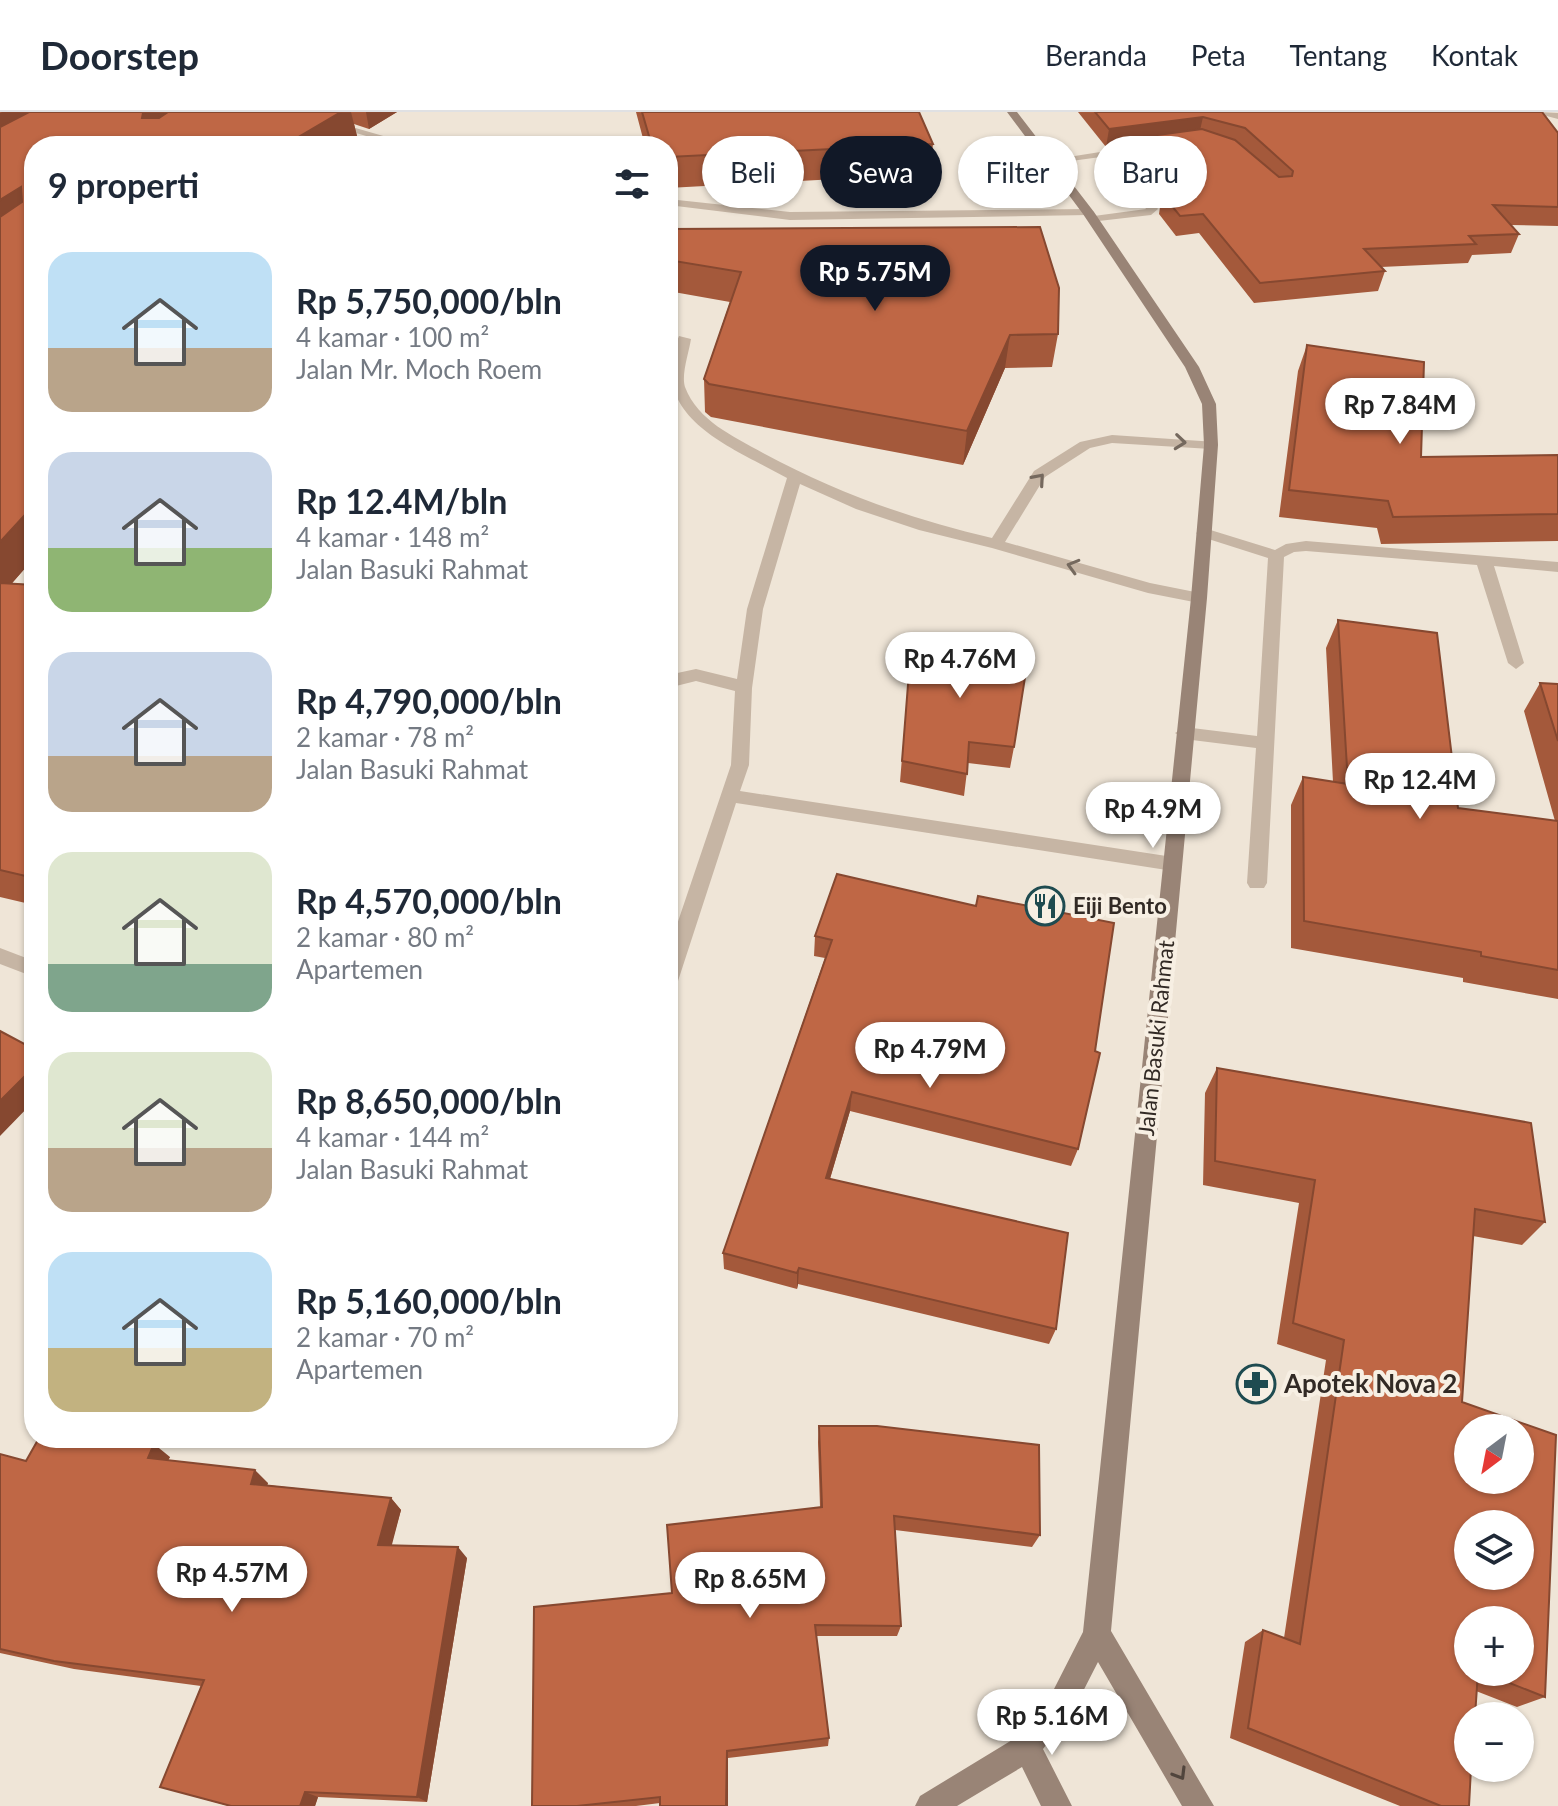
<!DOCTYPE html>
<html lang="id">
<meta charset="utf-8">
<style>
:root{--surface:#fff;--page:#f6f6f7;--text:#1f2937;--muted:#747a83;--line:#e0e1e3;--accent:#111827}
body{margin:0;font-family:Lato,sans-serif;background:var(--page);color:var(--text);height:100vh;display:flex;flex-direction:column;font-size:30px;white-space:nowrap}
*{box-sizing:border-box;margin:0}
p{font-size:26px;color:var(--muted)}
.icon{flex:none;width:44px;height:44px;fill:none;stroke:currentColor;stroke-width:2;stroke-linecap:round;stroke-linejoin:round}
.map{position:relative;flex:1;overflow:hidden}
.drawer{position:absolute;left:24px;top:24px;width:654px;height:1312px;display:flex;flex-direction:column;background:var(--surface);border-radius:32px;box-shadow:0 2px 6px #0004}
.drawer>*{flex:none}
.top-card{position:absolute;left:702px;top:24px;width:736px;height:72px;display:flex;gap:16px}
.needle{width:52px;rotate:212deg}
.tools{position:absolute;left:1454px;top:1302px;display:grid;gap:16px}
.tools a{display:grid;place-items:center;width:80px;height:80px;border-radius:50%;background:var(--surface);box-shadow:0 2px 6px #0004;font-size:40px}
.price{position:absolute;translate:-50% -68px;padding:0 18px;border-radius:28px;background:#fff;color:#222;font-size:26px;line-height:52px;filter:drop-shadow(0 2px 4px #0008)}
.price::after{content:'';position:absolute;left:50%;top:48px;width:24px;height:18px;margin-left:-12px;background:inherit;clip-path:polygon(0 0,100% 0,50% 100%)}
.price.on{background:var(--accent);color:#fff}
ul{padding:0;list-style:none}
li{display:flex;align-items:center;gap:24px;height:200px;padding:0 24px}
li span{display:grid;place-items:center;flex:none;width:224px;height:160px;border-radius:24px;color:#555}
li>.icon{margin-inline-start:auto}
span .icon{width:96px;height:96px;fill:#fffc;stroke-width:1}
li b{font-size:34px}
h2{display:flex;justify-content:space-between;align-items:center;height:96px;padding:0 24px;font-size:34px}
.tag{padding:0 28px;border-radius:36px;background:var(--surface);box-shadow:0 2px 6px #0004;font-size:28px;line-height:72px}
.tag.on{background:var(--accent);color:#fff}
header{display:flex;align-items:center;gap:48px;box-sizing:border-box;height:112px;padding:0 40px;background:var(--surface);border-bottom:2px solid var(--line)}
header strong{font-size:38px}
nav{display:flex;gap:44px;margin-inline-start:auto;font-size:28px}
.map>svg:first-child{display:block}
</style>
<header>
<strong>Doorstep</strong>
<nav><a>Beranda</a><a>Peta</a><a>Tentang</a><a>Kontak</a></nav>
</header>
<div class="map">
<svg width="1558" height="1694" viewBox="0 0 1558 1694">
<rect width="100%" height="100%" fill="#efe5d7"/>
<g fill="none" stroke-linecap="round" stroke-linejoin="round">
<path fill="#c6b5a4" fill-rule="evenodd" d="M1151,32L1156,35L1155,37L1119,43L1158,97L1151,103L1090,110V106L1094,104L1146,97L1108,44L1049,52L1043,49Z
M679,224L691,227C689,240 681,263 685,275C698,309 733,324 763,341C837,381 911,407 992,426L1034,359L1080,330L1112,323L1216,330V336L1211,337L1112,331L1090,336L1045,365L1005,430L1150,471L1205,482V490L1199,491L1148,481L992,436L919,418L856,397L800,372L763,497L752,576L749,653L740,679L1173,745L1180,747L1182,752L1180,757L1173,759L736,691L678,869L675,875L668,877V839L731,653L735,579L696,569L668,576V563L696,557L737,567L747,497L787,366C730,334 645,305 679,224Z
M1204,416L1275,438L1286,432L1306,429L1558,450V460L1494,454L1524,551L1516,557L1508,551L1477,453L1306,439L1294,440L1284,445L1267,771L1264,776H1250L1247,771L1256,636L1184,627L1175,621L1184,615L1257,624L1268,446L1199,424L1196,421Z
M0,836L34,849V865L0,852Z"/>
<path fill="#c6b5a4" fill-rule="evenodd" d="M283,0H300L418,34H401Z
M1538,0L1558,1V7L1539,2Z
M668,87L790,100L1088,97L1094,100L1088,103L790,108L668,93Z"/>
<path fill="#998476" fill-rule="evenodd" d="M1007,0H1017L1094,100L1199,255L1216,292L1218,333L1207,486L1111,1519L1214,1694H1182L1098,1550L1074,1597L1043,1637L1072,1694H1041L1022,1655L957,1694H915L920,1684L1017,1625L1054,1577L1083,1520L1191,486L1204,333L1202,292L1185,255L1083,102Z"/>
</g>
<path fill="#a4593b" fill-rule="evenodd" d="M0,0H397L369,17L354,12L357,24L341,34H34V446L12,471L34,473V793L0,785Z
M636,0H919L933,32L930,62L668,76V34H645Z
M1078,0H1542L1558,21V114L1511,113L1519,122L1511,141L1472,143L1468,151L1381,155L1385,159L1378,179L1254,191L1199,121L1176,124L1159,102L1160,95L1124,45L1127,33L1106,35Z
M668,117L1058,222L1052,255L1005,256L963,353L711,305L705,300L704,267L730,190L668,179Z
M1307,233L1421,345L1558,343V429L1381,432L1377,416L1279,405L1298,259Z
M1338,508L1458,696L1555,709L1524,599L1540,571L1558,572V887L1463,870V866L1291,836V693L1303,665L1333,670L1326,536Z
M912,522L1014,635L1010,656L968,651L964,684L900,670Z
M837,762L1078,1037L1071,1054L850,999L830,1067L1056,1217L1049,1232L798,1172L797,1177L724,1157L723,1141L825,846L814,844L815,824Z
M1217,956L1545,1110L1522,1133L1473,1124L1462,1290L1545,1585L1517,1595L1476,1579L1469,1694H1400L1230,1626L1245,1530L1263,1518L1284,1526L1326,1248L1277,1232L1299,1091L1203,1073L1205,981ZM1520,1508V1560H1468Z
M819,1314L1040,1423L1032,1435L895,1418L901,1514L897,1524H816L829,1626L828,1634L728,1646L660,1691L636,1694H532L672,1481L820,1395L818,1330Z
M0,1342L26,1349L170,1345L168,1348L268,1371L267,1373L391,1386L401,1398L391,1433L467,1446L427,1690L318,1685L315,1694H229L160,1675L201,1574L74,1557L0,1541Z"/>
<path fill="#864830" d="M2,0H71L0,38V1Z
M145,0H201L153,32L142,6L143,1Z
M341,0H351L357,24L341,34H283Z
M366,0H397L369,17Z
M1203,5L1199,23L1128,27L1127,33L1106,35L1109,17Z
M21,75L34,105L0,128V88Z
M1010,223L1005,256L963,353L967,319Z
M34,393V446L0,485V430Z
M34,955V989L0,1024V989Z
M852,980L850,999L825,1083L826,1066Z
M799,1156L798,1172L797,1177V1161Z
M154,1332L170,1345L163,1358L148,1346Z
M255,1358L268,1371L264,1384L251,1372Z
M391,1386L401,1398L389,1444L378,1433Z
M458,1435L467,1446L427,1690L417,1685Z
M727,1639L728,1646V1694H726Z
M305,1680L318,1685L315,1694H300Z"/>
<path fill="#bf6745" stroke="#864830" stroke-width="2" fill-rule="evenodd" d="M29,0H145L143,1L142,6H159L168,0H341L283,34H34V393L0,430V105L22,90L21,75L0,88V15Z
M642,0H919L933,32L668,45V34H648L651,31Z
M1095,0H1542L1558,21V95L1493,93L1519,122L1469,124L1476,132L1364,137L1385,159L1260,171L1203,102L1180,104L1163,83L1165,76L1128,27L1202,17L1235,28L1279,65L1292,64L1293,59L1245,16L1203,5L1109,17Z
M1040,115L1059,176L1058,222L1010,223L967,319L709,272L704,267L741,160L668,148V117Z
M1307,233L1424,250L1421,345L1558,343V402L1393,405L1388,389L1289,378Z
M0,471L34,473V766L0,758Z
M1338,508L1437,521L1458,696L1558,709V858L1481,844V840L1304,809L1303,665L1348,672Z
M912,522L1029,540L1014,635L969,630L967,662L902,649Z
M1540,571L1558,572V629Z
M837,762L976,794L978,784L1114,811L1095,939L1100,941L1078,1037L852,980L826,1066L1068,1121L1056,1217L799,1156L797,1161L723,1141L832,828L815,824Z
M0,919L34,937V955L0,989Z
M1217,956L1531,1011L1545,1110L1475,1097L1462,1290L1556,1323L1545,1585L1482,1560H1520V1508H1468V1560H1478L1475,1604H1468V1656H1471L1469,1694H1441L1248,1616L1263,1518L1300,1532L1344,1228L1293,1211L1315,1068L1215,1049ZM1468,1316H1520V1368H1468ZM1468,1412H1520V1464H1468Z
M819,1314H877L1039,1333L1040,1423L894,1404L901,1514L815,1513L829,1626L727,1639L726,1694H660V1685L577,1694H532L534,1495L672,1481L667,1413L822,1395Z
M39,1326H126L154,1332L148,1346L255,1358L251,1372L391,1386L378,1433L458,1435L417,1685L305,1680L300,1694H231L160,1675L204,1568L54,1549L0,1537V1342L26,1349Z"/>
<defs><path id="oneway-chevron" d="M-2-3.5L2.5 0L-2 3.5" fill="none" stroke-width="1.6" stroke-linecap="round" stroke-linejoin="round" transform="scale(2)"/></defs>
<g stroke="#75695e">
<use href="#oneway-chevron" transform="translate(1180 330) rotate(6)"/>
<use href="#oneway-chevron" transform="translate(1039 367) rotate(-49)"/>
<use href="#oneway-chevron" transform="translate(1073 454) rotate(-164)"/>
</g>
<use stroke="#51453d" href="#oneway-chevron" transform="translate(1180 1662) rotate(59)"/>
<defs>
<symbol id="restaurant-ring" viewBox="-11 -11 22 22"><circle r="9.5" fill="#f7efe3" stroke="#1e4b50" stroke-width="1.5"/><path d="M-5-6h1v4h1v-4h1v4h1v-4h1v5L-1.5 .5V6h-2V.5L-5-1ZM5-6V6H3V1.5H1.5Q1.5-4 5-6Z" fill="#1e4b50"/></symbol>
<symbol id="pharmacy-ring" viewBox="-11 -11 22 22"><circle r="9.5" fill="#f7efe3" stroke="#1e4b50" stroke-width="1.5"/><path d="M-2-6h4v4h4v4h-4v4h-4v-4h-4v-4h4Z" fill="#1e4b50"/></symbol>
</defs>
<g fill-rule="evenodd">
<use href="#restaurant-ring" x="1023" y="772" width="44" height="44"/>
<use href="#pharmacy-ring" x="1234" y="1250" width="44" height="44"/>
</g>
<g text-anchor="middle" stroke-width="8" stroke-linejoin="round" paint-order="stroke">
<g font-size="22" font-weight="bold" fill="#322a25" stroke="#f7efe3" text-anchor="start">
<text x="1073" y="802">Eiji Bento</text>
</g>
<g font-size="22" fill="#322a25" stroke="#f7efe3">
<text transform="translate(1156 926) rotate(-84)" y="8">Jalan Basuki Rahmat</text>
</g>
<g font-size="26" font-weight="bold" fill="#322a25" stroke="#f7efe3" text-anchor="start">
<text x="1284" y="1281">Apotek Nova 2</text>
</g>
</g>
</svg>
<div class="tools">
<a><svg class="needle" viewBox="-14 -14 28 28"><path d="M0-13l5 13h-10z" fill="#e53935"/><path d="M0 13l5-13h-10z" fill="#747a83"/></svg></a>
<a><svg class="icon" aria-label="layers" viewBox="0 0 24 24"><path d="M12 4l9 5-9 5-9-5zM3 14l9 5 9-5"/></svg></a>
<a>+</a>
<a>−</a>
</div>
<b class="price on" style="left:875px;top:201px">Rp 5.75M</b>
<b class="price" style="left:1400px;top:334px">Rp 7.84M</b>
<b class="price" style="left:960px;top:588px">Rp 4.76M</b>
<b class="price" style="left:1420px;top:709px">Rp 12.4M</b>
<b class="price" style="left:1153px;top:738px">Rp 4.9M</b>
<b class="price" style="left:930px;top:978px">Rp 4.79M</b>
<b class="price" style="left:232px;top:1502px">Rp 4.57M</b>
<b class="price" style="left:750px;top:1508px">Rp 8.65M</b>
<b class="price" style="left:1052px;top:1645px">Rp 5.16M</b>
<div class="top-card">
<a class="tag">Beli</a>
<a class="tag on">Sewa</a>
<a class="tag">Filter</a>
<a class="tag">Baru</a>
</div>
<section class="drawer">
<h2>9 properti<svg class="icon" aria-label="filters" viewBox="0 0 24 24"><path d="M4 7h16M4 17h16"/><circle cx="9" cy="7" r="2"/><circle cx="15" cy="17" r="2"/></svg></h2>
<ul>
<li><span style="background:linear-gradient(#bfe0f5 60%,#b9a48a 0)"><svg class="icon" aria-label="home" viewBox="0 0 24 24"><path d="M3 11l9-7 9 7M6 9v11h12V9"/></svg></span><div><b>Rp 5,750,000/bln</b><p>4 kamar · 100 m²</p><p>Jalan Mr. Moch Roem</p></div></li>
<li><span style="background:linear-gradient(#c9d6e8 60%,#8fb573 0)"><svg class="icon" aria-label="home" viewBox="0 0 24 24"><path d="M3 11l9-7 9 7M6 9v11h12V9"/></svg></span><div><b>Rp 12.4M/bln</b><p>4 kamar · 148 m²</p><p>Jalan Basuki Rahmat</p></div></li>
<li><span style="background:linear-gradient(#c9d6e8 65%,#b9a48a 0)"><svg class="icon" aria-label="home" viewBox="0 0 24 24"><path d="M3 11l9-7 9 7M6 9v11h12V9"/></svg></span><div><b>Rp 4,790,000/bln</b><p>2 kamar · 78 m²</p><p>Jalan Basuki Rahmat</p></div></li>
<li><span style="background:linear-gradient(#dfe7d0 70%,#7fa58c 0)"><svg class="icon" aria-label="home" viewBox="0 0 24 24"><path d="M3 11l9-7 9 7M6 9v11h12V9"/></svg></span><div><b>Rp 4,570,000/bln</b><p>2 kamar · 80 m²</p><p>Apartemen</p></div></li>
<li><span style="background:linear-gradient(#dfe7d0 60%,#b9a48a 0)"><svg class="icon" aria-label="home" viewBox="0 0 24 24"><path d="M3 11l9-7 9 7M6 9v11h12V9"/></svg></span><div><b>Rp 8,650,000/bln</b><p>4 kamar · 144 m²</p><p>Jalan Basuki Rahmat</p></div></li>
<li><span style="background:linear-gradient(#bfe0f5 60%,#c2b280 0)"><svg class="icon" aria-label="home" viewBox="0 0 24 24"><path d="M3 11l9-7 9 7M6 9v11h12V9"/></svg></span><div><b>Rp 5,160,000/bln</b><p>2 kamar · 70 m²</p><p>Apartemen</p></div></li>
</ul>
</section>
</div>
